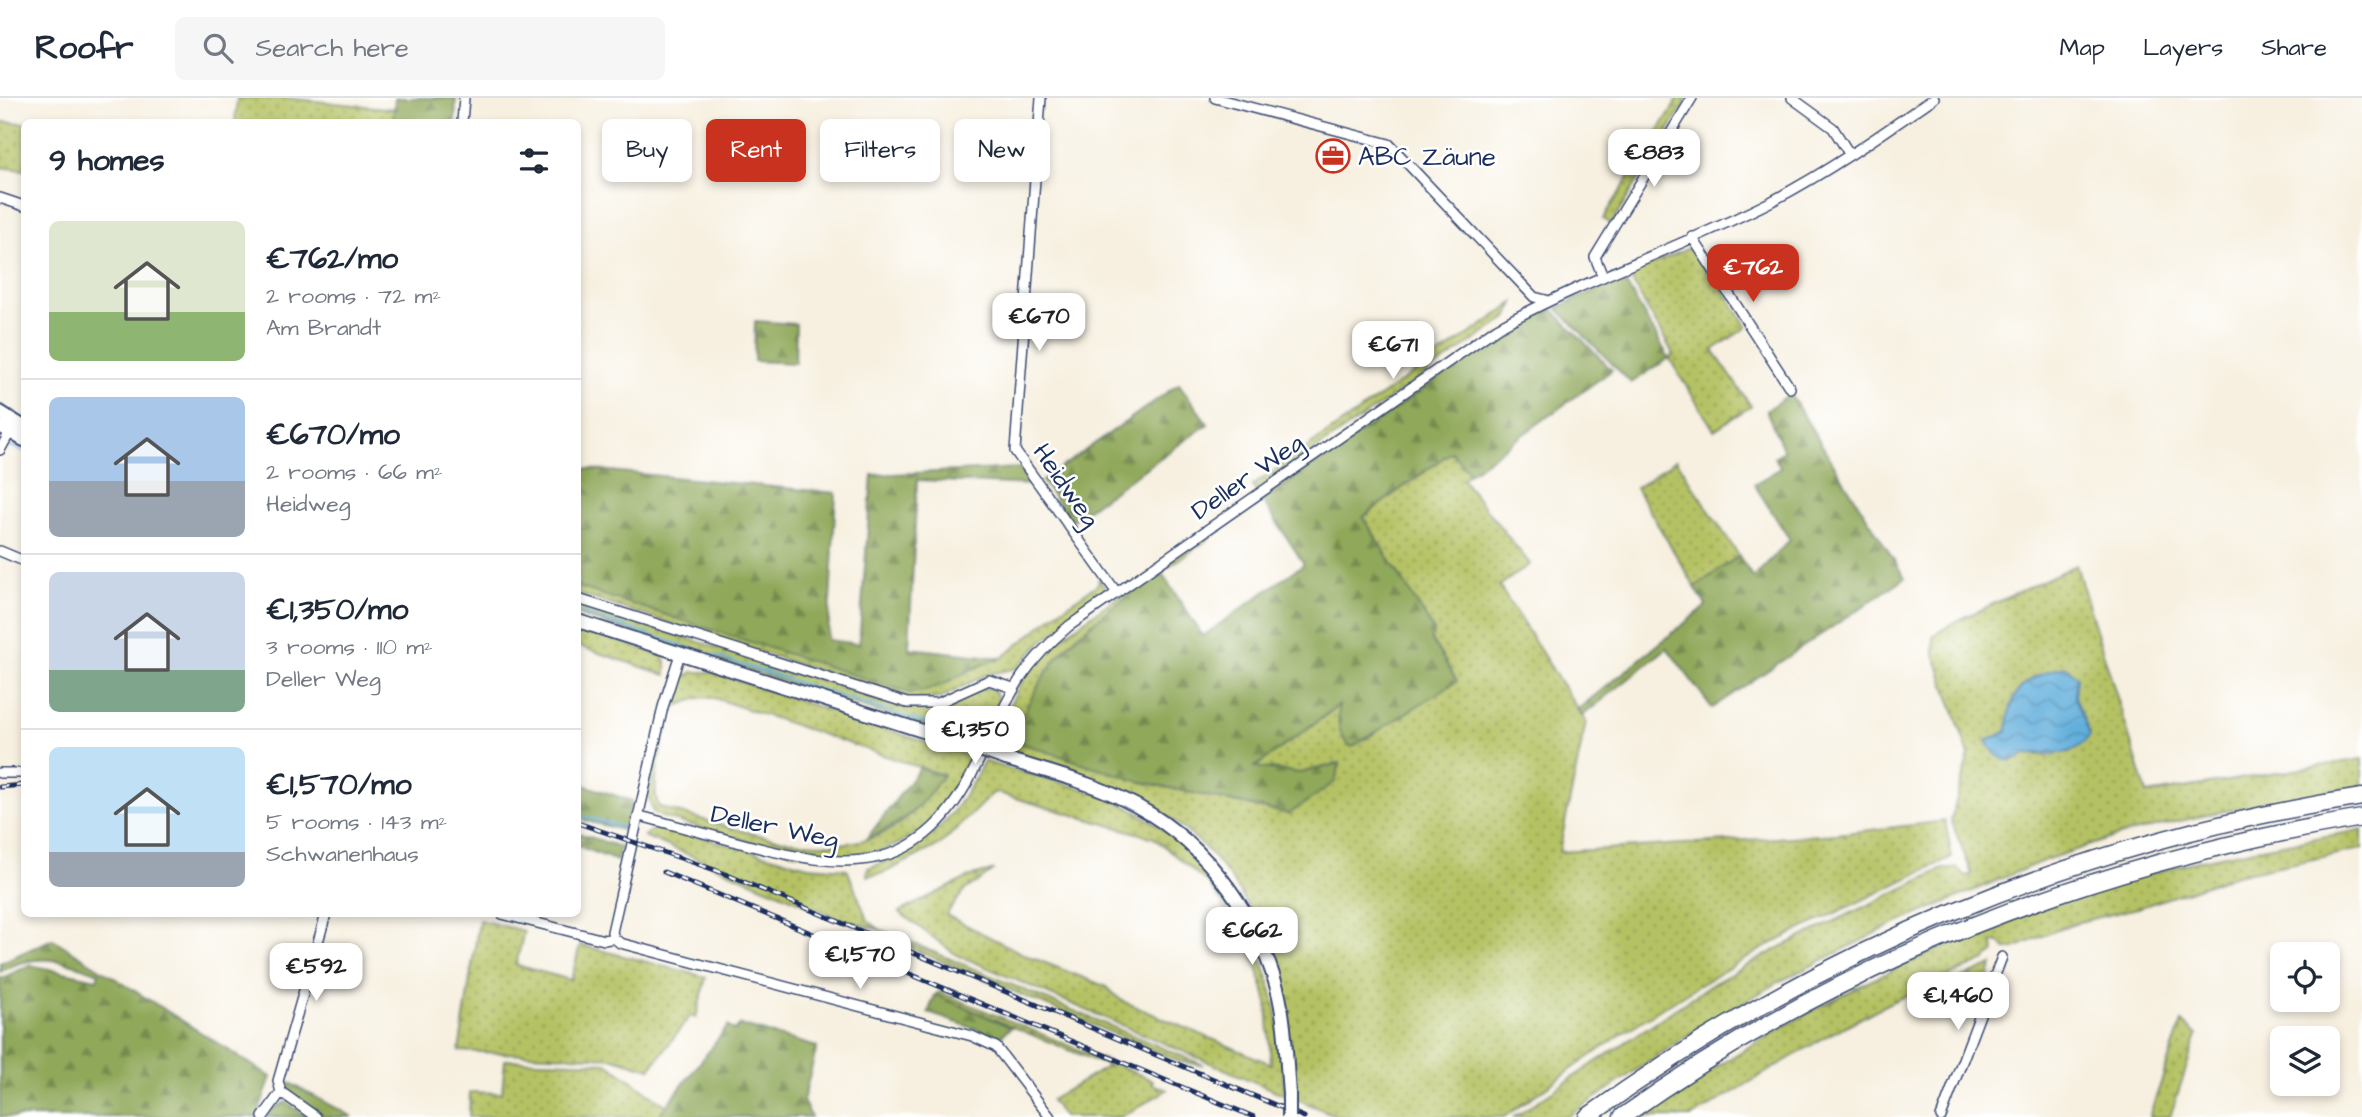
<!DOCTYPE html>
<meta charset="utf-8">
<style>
:root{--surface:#fff;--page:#f6f6f7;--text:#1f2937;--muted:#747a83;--line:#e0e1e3;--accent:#c8321e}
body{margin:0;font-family:"Architects Daughter",sans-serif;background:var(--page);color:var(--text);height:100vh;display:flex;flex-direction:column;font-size:26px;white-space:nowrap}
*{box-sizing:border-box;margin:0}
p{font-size:23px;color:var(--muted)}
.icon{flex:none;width:38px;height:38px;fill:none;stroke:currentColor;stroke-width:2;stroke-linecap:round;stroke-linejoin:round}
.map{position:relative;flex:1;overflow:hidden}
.details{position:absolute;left:21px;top:21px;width:560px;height:798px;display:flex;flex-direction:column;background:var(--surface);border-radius:10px;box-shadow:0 4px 10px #0003}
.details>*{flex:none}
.top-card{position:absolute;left:602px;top:21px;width:665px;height:63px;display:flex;gap:14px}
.controls{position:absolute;left:2270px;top:844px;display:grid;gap:14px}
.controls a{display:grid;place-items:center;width:70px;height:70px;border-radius:10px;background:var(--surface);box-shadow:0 4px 10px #0003;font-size:35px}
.price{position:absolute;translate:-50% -60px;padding:0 16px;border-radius:14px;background:#fff;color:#222;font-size:23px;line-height:46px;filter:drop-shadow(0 2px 4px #0008)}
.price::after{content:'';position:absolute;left:50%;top:42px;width:21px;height:16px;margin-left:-10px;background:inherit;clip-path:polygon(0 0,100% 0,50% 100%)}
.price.on{background:var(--accent);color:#fff}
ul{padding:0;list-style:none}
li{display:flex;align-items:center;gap:21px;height:175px;padding:0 28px}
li+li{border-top:2px solid var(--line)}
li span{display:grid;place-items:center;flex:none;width:196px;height:140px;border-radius:10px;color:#555}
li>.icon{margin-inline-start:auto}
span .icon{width:84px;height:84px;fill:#fffc;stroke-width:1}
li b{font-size:30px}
h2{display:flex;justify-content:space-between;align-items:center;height:84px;padding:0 28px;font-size:30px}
.pill{padding:0 24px;border-radius:10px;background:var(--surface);box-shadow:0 4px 10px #0003;font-size:24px;line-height:63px}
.pill.on{background:var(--accent);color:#fff}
header{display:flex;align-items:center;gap:42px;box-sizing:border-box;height:98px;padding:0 35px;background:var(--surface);border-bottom:2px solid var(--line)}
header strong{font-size:33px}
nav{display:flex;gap:38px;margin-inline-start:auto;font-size:24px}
.search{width:490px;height:63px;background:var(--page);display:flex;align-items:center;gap:18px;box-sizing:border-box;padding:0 24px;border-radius:10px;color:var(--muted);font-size:26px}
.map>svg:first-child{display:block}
</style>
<header>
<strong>Roofr</strong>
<div class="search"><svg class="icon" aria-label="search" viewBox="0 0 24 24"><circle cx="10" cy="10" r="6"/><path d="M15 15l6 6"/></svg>Search here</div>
<nav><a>Map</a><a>Layers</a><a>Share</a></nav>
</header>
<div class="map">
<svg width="2362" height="1019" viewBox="0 0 2362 1019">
<defs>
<pattern id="green-dots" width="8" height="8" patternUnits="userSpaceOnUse" patternTransform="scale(1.75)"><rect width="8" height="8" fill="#b5c264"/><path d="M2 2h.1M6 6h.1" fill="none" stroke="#929e56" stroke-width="1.8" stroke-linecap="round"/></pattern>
<pattern id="forest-firs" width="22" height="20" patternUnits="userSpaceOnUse" patternTransform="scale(1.75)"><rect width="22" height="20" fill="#90a85a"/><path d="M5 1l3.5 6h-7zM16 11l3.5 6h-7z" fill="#75894e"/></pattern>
<pattern id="water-waves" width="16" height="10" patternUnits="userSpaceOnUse" patternTransform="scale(1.75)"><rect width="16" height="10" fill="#62afdc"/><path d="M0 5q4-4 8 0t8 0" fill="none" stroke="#508fb6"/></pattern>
</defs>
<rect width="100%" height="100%" fill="#fff"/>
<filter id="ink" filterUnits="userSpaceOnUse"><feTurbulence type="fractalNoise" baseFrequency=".0143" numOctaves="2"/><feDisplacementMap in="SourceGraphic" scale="14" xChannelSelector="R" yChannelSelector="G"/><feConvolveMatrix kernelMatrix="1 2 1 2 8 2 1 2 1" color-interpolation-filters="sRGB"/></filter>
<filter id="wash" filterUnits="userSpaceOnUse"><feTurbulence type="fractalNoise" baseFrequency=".00686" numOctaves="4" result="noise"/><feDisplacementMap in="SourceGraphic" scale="28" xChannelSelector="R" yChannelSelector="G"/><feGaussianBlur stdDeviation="1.57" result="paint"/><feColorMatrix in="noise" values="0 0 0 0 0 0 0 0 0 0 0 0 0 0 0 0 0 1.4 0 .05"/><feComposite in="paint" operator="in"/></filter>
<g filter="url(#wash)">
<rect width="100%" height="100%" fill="#f7f0e0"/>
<path fill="url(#green-dots)" stroke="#687861" stroke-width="2" fill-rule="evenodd" d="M237,0H286L394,11L393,24H235Z
M1679,0H1688L1611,127L1603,121Z
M0,24L24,25V72L0,69Z
M1691,149L1711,181L1716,179L1747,229L1713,252L1751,308L1714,332L1669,260L1674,257L1628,177Z
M1514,205L1507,220L1255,393L1252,388Z
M1549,209L1552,211L1487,247L1161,474L1163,467L1462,260Z
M1451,354L1470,375L1462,381L1530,466L1499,488L1586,624L1559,754L1837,736L1945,723L1952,759L1775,844L1694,890L1626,933L1504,1019H1339L1297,1001C1287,889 1259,768 1151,709C1101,681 1046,665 992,647C1003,622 1013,596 1029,573C1054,538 1117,501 1153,475L1158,476L1080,536L1102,671L1138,683L1289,716L1300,675L1254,670L1431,540L1434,533L1363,419Z
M1676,362L1739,458L1695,489L1636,390Z
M2076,467L2147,696L2362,661V688L2267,704L2175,724L2118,738L2045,762L1890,828L1779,884L1688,937L1567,1019H1514L1714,885L1783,848L1943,771L1957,770L1966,778L1972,776L1951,722L1969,657L1934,555L1933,538L1957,523ZM2075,599L2090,637L2053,658L2026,656L2011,663L1987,643Z
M1099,480L1105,489L1104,499L1041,544L1017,570L985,577L941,600L912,602L578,496V489L601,495L910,595L944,586L980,565L1002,560L1060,512L1098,486Z
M578,506L913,611L934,612L983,590H992C1007,607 991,625 983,644L896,620L578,517Z
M578,530L663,558L666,563V577L578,548Z
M693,574H711L975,660C903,811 787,752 662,719L653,714L648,697L668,602L680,581ZM699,600H714L942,677C928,696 915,716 895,729C830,770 727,727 659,709C648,685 667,635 673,609Z
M984,663C1031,679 1082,686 1126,708C1203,747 1260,828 1276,912C1282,940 1282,969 1285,997L955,856L899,814L969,779L995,772L965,792L946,817L1025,857L1105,888L1122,903L1271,966L1267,904L1256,865L1246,843L1208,785L1154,740L994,694L941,746L884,775L867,778L868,770C930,749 955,720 984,663Z
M653,731L674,732L808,768L847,771L868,823L881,832L1203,967L1181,964L918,853L881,832L841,821L644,738Z
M2362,732V751L2236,777L2141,809L2071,826L2012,851H2006L1998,843L1993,845L1994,854L1985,862L1885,907L1825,939L1692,1019H1641C1804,904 1992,815 2185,766C2244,752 2303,742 2362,732Z
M479,822L524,833L516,867L571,882L580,847L706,879L696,920L690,918L650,971L614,960L459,953Z
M1993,867L1977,909L1930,893L1985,870Z
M939,894L1153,982L1152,986L1167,992L1121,1019H1063L1051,1002L1108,968L935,897Z
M2182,924L2197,937L2170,1019H2149Z
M505,962L607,965L667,1008L658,1019H469L470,994L502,995Z"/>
<path fill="url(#forest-firs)" stroke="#566c5c" stroke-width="2" d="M395,0H456L455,24H393Z
M1622,179L1669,260L1631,285L1557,210Z
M1552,211L1612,272L1470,375L1451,354L1363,419L1434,533L1431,541L1457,583L1352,649C1336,638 1338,623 1339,607L1255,669L1300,675L1340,665L1335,684L1289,716L1138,683L1011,642C1024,614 1037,586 1056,561C1077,532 1131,496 1161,474L1203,538L1304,466L1263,403L1487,247Z
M755,223L796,226L795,265L754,263Z
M1179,286L1208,326L1071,423L1042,383Z
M1790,296L1905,480L1712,610L1667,550L1582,618L1577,612L1706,508L1695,489L1739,458L1753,480L1790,442L1754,386L1781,370L1774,359L1784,353L1766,312Z
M578,370L836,395L828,542L859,546L872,377L1021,370L1033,387L917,382L909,550L1002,560C967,568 946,592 910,595L578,489Z
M920,670L943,677C922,709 902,727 867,740Z
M578,685L632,703L624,732L578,721Z
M578,735L620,749L617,763L578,748Z
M53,841L271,979L257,1019H0V881L30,867L97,881L99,875C63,861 35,854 0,874V865Z
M935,897H936L1011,929L1000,939L928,915Z
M740,927L817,949L803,1003L811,1019H658L728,928L735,933Z
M283,983L284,982L353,1019C344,1019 332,1019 324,1019C310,1014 286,997 283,983Z
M286,1004L307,1019H267L271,1012Z"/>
<path fill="url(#water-waves)" stroke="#3e6f9d" stroke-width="2" d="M2065,568L2077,579L2075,599L2090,637C2071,664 2051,652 2026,656C2018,658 2013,664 2005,662C1996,659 1991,651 1987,643L2008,633C2008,589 2027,580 2065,568Z"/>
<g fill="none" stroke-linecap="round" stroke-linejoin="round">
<path stroke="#62afdc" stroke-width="2.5" d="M0,307L24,322
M5,346L24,353
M578,514L940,630
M578,717L625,730"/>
</g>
</g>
<g filter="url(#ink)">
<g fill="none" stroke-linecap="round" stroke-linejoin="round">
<defs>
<path id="minor" d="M1041,0L1015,353L1117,495
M1215,0L1389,46L1534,199L1546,202
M1792,0L1833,30L1850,57
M462,24L464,0
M0,100L24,108
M1692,139L1790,290
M1603,179L1595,159L1692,0
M0,352L10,334
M0,453L24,463
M578,501L907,605H938L989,582L1013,590
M0,675H24
M640,718C676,728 712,737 748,747C853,775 923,776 976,668C1007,606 1013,575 1069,528L1497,230C1585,181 1682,149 1772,103C1829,73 1882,36 1934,0
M502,816L604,842L614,840L620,845L972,938L996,949L1050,1019
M614,840L612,834L663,609L680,556
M263,1019L281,994
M316,1019L281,994L278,983L326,816
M1941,1019L2002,859"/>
<path id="secondary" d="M0,314L24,329
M0,328L24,342
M578,523L954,643
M1006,661C1045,673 1086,683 1123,701C1199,737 1254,809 1277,890C1286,924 1286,961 1289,996"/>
<path id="motorway" d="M1587,1019C1817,853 2080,742 2362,699
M1622,1019C1845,860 2092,765 2362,720"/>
</defs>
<use href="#minor" stroke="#3c4c72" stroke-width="12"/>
<use href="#secondary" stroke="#3c4c72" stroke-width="16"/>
<use href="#motorway" stroke="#3c4c72" stroke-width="19"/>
<use href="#minor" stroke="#fff" stroke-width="9"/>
<use href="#secondary" stroke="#fff" stroke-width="12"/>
<use href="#motorway" stroke="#fff" stroke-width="16"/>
<defs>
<path id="rail" d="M0,689L24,687
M578,725L718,773L1304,1019
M664,774L1254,1019"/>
</defs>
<use href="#rail" stroke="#1b2f5e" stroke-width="5"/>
<use href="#rail" stroke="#fff" stroke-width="2.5" stroke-dasharray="8" stroke-linecap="butt"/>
<defs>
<path id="secondary-bridge" d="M954,643L1006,661
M1289,996V1019"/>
</defs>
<use href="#secondary-bridge" stroke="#3c4c72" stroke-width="16" stroke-linecap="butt"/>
<use href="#secondary-bridge" stroke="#fff" stroke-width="12"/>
</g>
</g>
<defs>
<symbol id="office-ring" viewBox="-11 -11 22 22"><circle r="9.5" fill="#fff" stroke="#c8321e" stroke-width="1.5"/><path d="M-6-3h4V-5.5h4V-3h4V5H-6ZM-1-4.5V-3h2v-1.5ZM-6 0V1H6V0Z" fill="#c8321e"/></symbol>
</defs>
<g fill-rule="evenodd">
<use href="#office-ring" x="1314" y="39" width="38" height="38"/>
</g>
<g text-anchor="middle" stroke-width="5" stroke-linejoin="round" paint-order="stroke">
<g font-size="26" fill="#1b2f5e" stroke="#fff" text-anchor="start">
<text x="1358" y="67">ABC Zäune</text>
</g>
<g font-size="26" fill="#1b2f5e" stroke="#fff">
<text transform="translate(1247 378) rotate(-35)" y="9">Deller Weg</text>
<text transform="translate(1067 387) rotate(55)" y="9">Heidweg</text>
<text transform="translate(775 728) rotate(12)" y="9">Deller Weg</text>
</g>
</g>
</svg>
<div class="controls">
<a><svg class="icon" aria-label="locate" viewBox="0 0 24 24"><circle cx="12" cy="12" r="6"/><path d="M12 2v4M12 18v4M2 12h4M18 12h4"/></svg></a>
<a><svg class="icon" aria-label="layers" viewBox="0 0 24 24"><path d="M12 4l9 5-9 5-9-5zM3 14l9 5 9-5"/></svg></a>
</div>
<b class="price" style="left:1654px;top:91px">€883</b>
<b class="price on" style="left:1753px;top:206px">€762</b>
<b class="price" style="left:1039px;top:255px">€670</b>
<b class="price" style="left:1393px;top:283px">€671</b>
<b class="price" style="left:975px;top:668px">€1,350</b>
<b class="price" style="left:1252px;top:869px">€662</b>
<b class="price" style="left:860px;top:893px">€1,570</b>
<b class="price" style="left:316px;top:905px">€592</b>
<b class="price" style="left:1958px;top:934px">€1,460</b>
<div class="top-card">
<a class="pill">Buy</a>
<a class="pill on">Rent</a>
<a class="pill">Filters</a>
<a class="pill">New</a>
</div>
<section class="details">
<h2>9 homes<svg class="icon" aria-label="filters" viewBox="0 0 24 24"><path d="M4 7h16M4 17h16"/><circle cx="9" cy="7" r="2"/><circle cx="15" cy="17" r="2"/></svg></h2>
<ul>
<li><span style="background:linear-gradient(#dfe7d0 65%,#8fb573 0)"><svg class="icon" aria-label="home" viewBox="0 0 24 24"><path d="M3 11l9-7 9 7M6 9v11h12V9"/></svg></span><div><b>€762/mo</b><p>2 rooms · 72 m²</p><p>Am Brandt</p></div></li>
<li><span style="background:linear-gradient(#a9c7e8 60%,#9aa5b1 0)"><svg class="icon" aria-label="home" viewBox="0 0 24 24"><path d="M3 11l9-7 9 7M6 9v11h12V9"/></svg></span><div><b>€670/mo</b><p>2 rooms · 66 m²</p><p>Heidweg</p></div></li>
<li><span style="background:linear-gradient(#c9d6e8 70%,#7fa58c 0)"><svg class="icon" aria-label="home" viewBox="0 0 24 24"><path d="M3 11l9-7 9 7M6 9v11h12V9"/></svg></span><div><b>€1,350/mo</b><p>3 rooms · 110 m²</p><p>Deller Weg</p></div></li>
<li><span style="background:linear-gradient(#bfe0f5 75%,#9aa5b1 0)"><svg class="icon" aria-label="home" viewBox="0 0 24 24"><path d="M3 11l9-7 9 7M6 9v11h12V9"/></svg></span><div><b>€1,570/mo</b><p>5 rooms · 143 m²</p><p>Schwanenhaus</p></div></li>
</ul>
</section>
</div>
